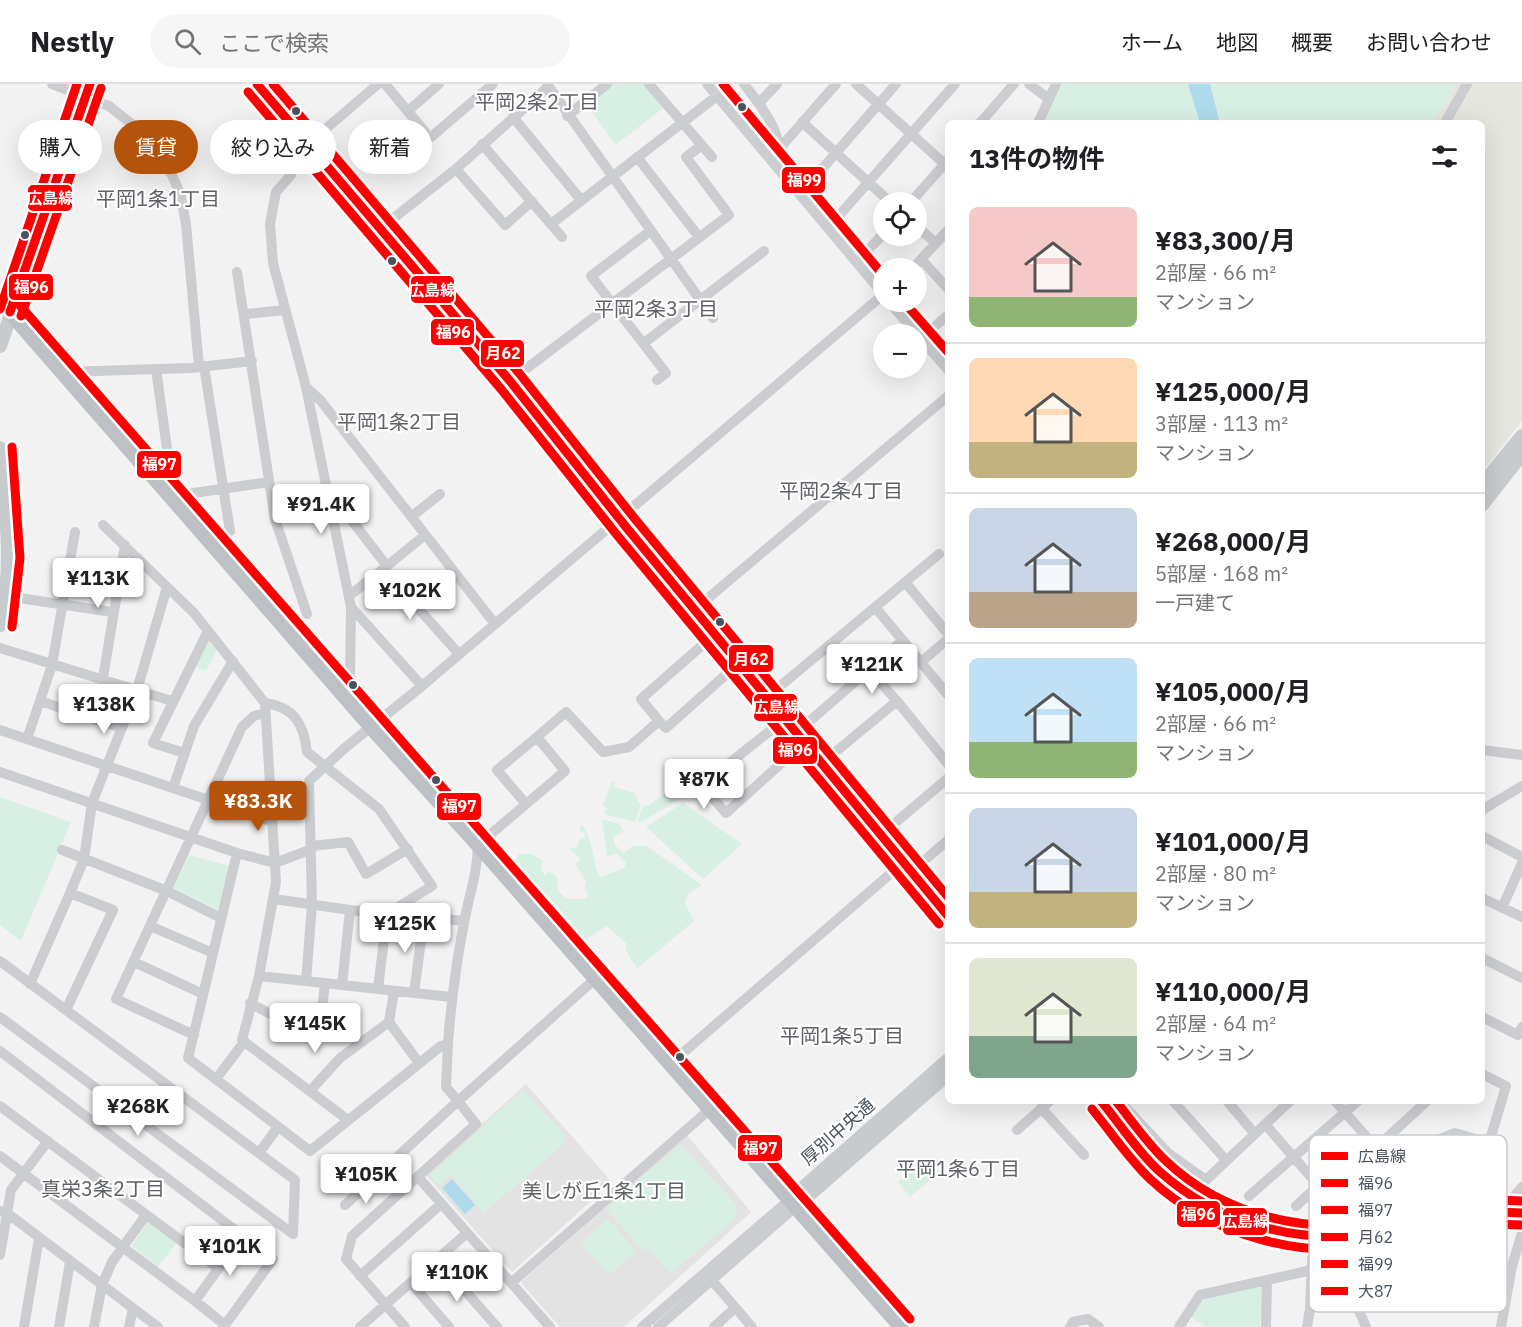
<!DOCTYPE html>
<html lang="ja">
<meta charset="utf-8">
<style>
:root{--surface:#fff;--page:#f6f6f6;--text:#202124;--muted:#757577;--line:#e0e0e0;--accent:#b45309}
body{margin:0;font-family:"IBM Plex Sans","Noto Sans JP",sans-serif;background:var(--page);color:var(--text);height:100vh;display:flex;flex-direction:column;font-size:22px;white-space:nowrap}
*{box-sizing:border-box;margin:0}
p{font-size:20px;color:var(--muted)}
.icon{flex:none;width:33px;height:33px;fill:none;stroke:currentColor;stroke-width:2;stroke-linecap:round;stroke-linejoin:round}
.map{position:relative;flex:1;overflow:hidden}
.drawer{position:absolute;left:945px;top:36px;width:540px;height:984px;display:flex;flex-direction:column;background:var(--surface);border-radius:9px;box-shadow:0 6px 24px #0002}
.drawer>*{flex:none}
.top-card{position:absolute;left:18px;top:36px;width:570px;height:54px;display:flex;gap:12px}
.tools{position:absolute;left:873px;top:108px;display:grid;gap:12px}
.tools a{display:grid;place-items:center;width:54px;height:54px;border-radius:50%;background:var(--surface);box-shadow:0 6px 24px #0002;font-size:30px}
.price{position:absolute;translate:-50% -51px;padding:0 14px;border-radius:6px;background:#fff;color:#222;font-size:20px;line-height:39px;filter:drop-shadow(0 2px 3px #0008)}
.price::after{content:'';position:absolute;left:50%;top:36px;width:18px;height:14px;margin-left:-9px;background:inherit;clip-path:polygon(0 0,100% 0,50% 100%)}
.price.on{background:var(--accent);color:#fff}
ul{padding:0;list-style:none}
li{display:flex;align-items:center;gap:18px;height:150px;padding:0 24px}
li+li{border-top:2px solid var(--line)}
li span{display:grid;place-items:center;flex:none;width:168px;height:120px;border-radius:9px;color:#555}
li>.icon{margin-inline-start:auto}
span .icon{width:72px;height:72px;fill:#fffc;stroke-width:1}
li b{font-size:26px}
h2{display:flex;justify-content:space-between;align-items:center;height:72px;padding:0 24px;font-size:26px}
.chip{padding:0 21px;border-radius:27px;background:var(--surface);box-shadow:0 6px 24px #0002;font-size:21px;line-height:54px}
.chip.on{background:var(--accent);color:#fff}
header{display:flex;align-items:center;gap:36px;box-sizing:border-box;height:84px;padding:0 30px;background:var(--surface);border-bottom:2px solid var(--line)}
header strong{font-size:28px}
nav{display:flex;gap:33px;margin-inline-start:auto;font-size:21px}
.search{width:420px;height:54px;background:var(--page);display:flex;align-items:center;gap:15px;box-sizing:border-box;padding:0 21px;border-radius:33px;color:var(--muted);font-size:22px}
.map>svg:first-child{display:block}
</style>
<header>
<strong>Nestly</strong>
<div class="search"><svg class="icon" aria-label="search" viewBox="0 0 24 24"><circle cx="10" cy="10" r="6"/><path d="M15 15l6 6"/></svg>ここで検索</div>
<nav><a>ホーム</a><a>地図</a><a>概要</a><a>お問い合わせ</a></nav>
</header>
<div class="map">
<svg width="1522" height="1243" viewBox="0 0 1522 1243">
<rect width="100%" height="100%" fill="#f2f2f2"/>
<path fill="#e6e6e0" d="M1456,0H1522V337L1482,388V39H1432Z"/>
<path fill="#e4e3e4" d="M526,1000L612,1098L512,1188L426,1091Z
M687,1051L751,1128L624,1243H560L522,1200V1197Z"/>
<path fill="#d8f0e3" d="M610,0H645L665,23L615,61L586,19Z
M1061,0H1456L1432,39H1043Z
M210,555L218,564L206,587L195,582Z
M612,697L615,698L614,703L635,709L634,712L638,714L637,718L641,720L635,738L604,730L607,724L603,721Z
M664,710L680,715L642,738L637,737L644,721L648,722Z
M0,713L71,738L21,857L0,841Z
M683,719L742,760L703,795L646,743Z
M602,735L619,740L624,748L613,753L615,761L624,769L632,762H647L702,801L688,810L685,819L694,837L637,885L625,865L627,860L606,842L581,859L517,785L514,777L519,770H532L543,777L541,783L545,792L549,787L557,793L558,807L567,815H585L588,812L584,804L586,798L575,779L579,777V773L569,765L578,762L579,756L586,752L584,748H580V742L582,741C595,759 591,775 600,793L624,784L626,779L617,770L607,772Z
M189,771L229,782L218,826L173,804Z
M523,1006L564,1050L563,1061L484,1129L452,1091L439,1102L430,1091Z
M680,1060L736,1121L735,1134L671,1190L647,1164L643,1167L606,1125Z
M927,1073L940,1088L910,1113L898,1098Z
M608,1135L636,1167L609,1191L581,1159Z
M148,1137L177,1158L158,1183L132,1162Z
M1263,1201L1260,1243H1205L1191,1233L1206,1213Z"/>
<path fill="#addaec" d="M1188,0H1210L1220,39H1200Z
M452,1095L475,1121L465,1130L442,1104Z"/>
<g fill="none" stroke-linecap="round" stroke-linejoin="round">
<path stroke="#cbcdd0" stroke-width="10" d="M52,0L109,22L133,41L172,91L180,109L186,140L199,283
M257,0L510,297L626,443L948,832
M378,0L308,60L299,71L291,91L276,108L270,140L273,179L306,303L321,317L495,540
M385,0L430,54L493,0
M547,0L713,234
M649,0L712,73
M707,0L884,211
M744,0C763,25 786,51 778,85
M856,0L948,83
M1029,0L1049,15
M759,19L777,0
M408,27L439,0
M567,32L607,0
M513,33L581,116
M802,38L890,118
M980,39L1014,0
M1038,39L1056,0
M1445,39L1467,0
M482,60L562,153
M780,64L836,0
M637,73L699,153
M456,85L505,141L532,117
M800,110L896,0
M911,118L948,76
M551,140L717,12
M916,142L936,159
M381,144L456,85L549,2
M828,144L955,0
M649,148L591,192L666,289L657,296
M922,176L948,205
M857,178L884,149
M913,184L948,146
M237,188L275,435L307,530
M889,218L948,286
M246,230L284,226
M921,254L948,231
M644,259L764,167
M204,282L230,447
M156,285L169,379L159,398
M64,288L191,284L252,277
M510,297L729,131L686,73L702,61
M306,303L351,523L350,592L338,605
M328,413L339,420L387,482L349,512
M175,417L187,410L269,398
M411,433L440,410
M103,441L194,529L265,619L276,798L259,892L242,956L348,1036
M387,482L425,451
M383,485L459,570
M905,498L948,550
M6,512L112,528
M351,523L422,602
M875,523L948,611
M694,526L948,312
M0,564L172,617
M921,578L948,555
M868,585L897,617
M103,594L125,461
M767,613L939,470
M40,617L122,644
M265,619C294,623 304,640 307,668L379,725L432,802L387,830L378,905
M785,635L708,696L706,706L726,729L805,658
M659,637L641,615L715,550
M0,646L271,737
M796,649L903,556
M27,655L52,581L75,448
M1482,666L1522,671
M184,669L153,659L208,547
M822,679L897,617L948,680
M0,688L237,769L275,779L312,765
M173,704L194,642L233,577
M526,720L497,686L537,653
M1482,726L1522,702
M882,750L948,694
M1482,752L1522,773
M312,762L348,758L366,790L408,765
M62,766L167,807L221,834
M237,769L188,974L310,1067L441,962L448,960L446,1003L458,1017L345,1121
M912,787L948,756
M70,809L84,775L92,719L137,606L167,503
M1482,814L1522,833
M274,815L350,826L464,837
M1502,824L1522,779
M150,842L213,869
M1482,874L1522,894
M0,877L295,1096L293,1150
M134,878L203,910
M259,892L306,897
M30,900L70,809L113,826L66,926
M342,901L350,826
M414,909L424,834
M451,913L306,897L312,821L309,697L346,663L422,602L884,210
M250,919L318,956L325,900
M0,933L293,1150
M1482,933L1518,951L1522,943
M389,938L419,979
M194,951L116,915L242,643L254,632L265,629
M448,960C451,919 456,880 464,839C469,810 477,793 478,761L565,687L537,653L566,628L603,668L629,663L659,637L666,644L739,579
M0,967L273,1175L225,1241
M670,980L904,778
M216,995L244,958
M310,1007L340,974L389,938L394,907
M1101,1017C1120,1040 1137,1066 1159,1087C1219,1142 1305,1164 1384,1149C1436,1139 1465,1123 1522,1129
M1173,1017L1226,1076
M1227,1017L1254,1049
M1335,1017L1385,1074
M0,1022L218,1184
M1124,1022L1168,1069L1206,1096L1290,1017
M1041,1024L1084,1071
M1265,1040L1318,1101
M1017,1046L1050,1017
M1377,1063L1427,1017
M259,1069L278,1043
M0,1072L195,1217L225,1241L223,1243
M1385,1074L1407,1068L1455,1049L1489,1059L1506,1002L1482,990
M418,1093L550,1243
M1249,1112L1358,1017
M1296,1122L1369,1055
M0,1127L7,1129L158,1243
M1510,1128L1515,1111L1522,1103
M1321,1154L1385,1074
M0,1171L11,1106L48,1057
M438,1176L497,1243
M360,1192L441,1120
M709,1193L752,1243
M411,1199L449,1243
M511,1199L709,1026
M1351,1208L1366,1243
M195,1217L242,1152
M1310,1225L1379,1195L1394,1147
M24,1243L39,1154
M59,1243L70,1178
M94,1243L102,1201L112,1178L146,1131
M129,1243L133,1224
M360,1243L467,1149
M405,1243L346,1175L352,1152L476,1040L458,1017L595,895
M642,1243L788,1117
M658,1243L794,1124
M714,1243L735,1224
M1070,1243L1073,1238L1088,1235L1099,1243
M1179,1243L1200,1211L1312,1186
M1266,1243L1267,1196
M1307,1243L1310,1225L1313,1153
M1501,1243L1512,1182L1522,1149"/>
<path stroke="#c8cbce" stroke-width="14" d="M22,166L79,0
M0,262L90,0
M0,364C5,423 15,482 0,541
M1482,401L1522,352
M1482,421L1522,370
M788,1117L948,976
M794,1124L948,990"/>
<path stroke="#bdc1c6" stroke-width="15" d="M0,217L378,651L478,761L901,1243"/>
<defs>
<path id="bus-1" d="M257,0L510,297L626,443L948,832
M10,228L90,0
M1101,1017C1120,1040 1137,1067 1159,1087C1220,1142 1304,1162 1383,1149C1432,1141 1471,1126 1522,1129"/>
<path id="bus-2" d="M248,8L501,305L617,451L939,840
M21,232L101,4
M1092,1025C1111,1048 1128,1074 1150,1095C1212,1153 1304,1176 1387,1161C1433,1152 1474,1138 1521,1141"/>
<path id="bus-3" d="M9,209C308,552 610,893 910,1235"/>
<path id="bus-4" d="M273,0L519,289L635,435L948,813"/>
<path id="bus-5" d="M723,0L884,192
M904,218L948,268
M1116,1017C1132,1037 1147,1059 1166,1077C1223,1131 1306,1151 1383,1137C1430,1129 1473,1114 1522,1117"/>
<path id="bus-6" d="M0,225L77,0
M12,543L20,474L12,363"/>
</defs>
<use href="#bus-1" stroke="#fff" stroke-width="14"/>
<use href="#bus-2" stroke="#fff" stroke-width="14"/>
<use href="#bus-3" stroke="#fff" stroke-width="14"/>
<use href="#bus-4" stroke="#fff" stroke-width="14"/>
<use href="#bus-5" stroke="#fff" stroke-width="14"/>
<use href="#bus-6" stroke="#fff" stroke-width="14"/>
<use href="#bus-1" stroke="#f00" stroke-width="9"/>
<use href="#bus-2" stroke="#f00" stroke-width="9"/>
<use href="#bus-3" stroke="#f00" stroke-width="9"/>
<use href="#bus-4" stroke="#f00" stroke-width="9"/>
<use href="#bus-5" stroke="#f00" stroke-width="9"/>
<use href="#bus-6" stroke="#f00" stroke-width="9"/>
</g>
<g fill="#49535e" stroke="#fff" stroke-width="2">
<circle cx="742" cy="23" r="5"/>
<circle cx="296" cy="27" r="5"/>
<circle cx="25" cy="151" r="5"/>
<circle cx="392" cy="177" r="5"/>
<circle cx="720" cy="538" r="5"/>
<circle cx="353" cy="601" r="5"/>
<circle cx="436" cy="696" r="5"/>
<circle cx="680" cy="973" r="5"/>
</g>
<g text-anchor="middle" stroke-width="4.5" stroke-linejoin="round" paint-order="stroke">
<g font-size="18" fill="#49535e" stroke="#fff">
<text transform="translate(838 1048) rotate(-41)" y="6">厚別中央通</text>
</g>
<g font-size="20" fill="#5e6166" stroke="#fff">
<text x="537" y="25">平岡2条2丁目</text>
<text x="158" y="122">平岡1条1丁目</text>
<text x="656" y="232">平岡2条3丁目</text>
<text x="399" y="345">平岡1条2丁目</text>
<text x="841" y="414">平岡2条4丁目</text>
<text x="842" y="959">平岡1条5丁目</text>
<text x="958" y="1092">平岡1条6丁目</text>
<text x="103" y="1112">真栄3条2丁目</text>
<text x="604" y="1114">美しが丘1条1丁目</text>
</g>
</g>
<rect x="1309" y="1051" width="198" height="177" rx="9" fill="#fff" stroke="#c8cbcf" stroke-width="1.5"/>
<rect x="1321" y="1068" width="27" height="8" fill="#f00"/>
<rect x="1321" y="1095" width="27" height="8" fill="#f00"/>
<rect x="1321" y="1122" width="27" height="8" fill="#f00"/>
<rect x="1321" y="1149" width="27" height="8" fill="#f00"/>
<rect x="1321" y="1176" width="27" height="8" fill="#f00"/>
<rect x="1321" y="1203" width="27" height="8" fill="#f00"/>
<g font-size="16" fill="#49535e">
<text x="1358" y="1078">広島線</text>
<text x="1358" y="1105">福96</text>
<text x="1358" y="1132">福97</text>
<text x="1358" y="1159">月62</text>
<text x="1358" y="1186">福99</text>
<text x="1358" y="1213">大87</text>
</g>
<g stroke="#fff" stroke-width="2">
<rect x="781" y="82" width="45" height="28" rx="6" fill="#f00"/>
<rect x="27" y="100" width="46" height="28" rx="6" fill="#f00"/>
<rect x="8" y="189" width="46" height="28" rx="6" fill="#f00"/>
<rect x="410" y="191" width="45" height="29" rx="6" fill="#f00"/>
<rect x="430" y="234" width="45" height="28" rx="6" fill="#f00"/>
<rect x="480" y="255" width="45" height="29" rx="6" fill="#f00"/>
<rect x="136" y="366" width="46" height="29" rx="6" fill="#f00"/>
<rect x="728" y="560" width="46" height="29" rx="6" fill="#f00"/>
<rect x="753" y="609" width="45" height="29" rx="6" fill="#f00"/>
<rect x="772" y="652" width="46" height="29" rx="6" fill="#f00"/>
<rect x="436" y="708" width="46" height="29" rx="6" fill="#f00"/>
<rect x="737" y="1050" width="46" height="28" rx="6" fill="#f00"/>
<rect x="1176" y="1116" width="45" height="28" rx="6" fill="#f00"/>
<rect x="1222" y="1123" width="46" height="29" rx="6" fill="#f00"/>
</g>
<g font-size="16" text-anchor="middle" font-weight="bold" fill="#fff">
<text x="804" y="102">福99</text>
<text x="50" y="120">広島線</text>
<text x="31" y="209">福96</text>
<text x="432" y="212">広島線</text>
<text x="453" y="254">福96</text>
<text x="503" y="275">月62</text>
<text x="159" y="386">福97</text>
<text x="751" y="581">月62</text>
<text x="776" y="629">広島線</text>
<text x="795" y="672">福96</text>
<text x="459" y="728">福97</text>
<text x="760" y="1070">福97</text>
<text x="1198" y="1136">福96</text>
<text x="1245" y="1143">広島線</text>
</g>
</svg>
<div class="tools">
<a><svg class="icon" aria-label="locate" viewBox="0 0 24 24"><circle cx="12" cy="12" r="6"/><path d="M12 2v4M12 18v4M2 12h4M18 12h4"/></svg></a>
<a>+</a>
<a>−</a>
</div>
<b class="price" style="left:321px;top:451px">¥91.4K</b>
<b class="price" style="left:98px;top:525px">¥113K</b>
<b class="price" style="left:410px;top:537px">¥102K</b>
<b class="price" style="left:872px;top:611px">¥121K</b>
<b class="price" style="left:104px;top:651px">¥138K</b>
<b class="price" style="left:704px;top:726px">¥87K</b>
<b class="price on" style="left:258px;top:748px">¥83.3K</b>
<b class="price" style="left:405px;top:870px">¥125K</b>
<b class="price" style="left:315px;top:970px">¥145K</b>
<b class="price" style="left:138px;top:1053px">¥268K</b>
<b class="price" style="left:366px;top:1121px">¥105K</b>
<b class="price" style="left:230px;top:1193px">¥101K</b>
<b class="price" style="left:457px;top:1219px">¥110K</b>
<div class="top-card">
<a class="chip">購入</a>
<a class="chip on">賃貸</a>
<a class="chip">絞り込み</a>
<a class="chip">新着</a>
</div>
<section class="drawer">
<h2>13件の物件<svg class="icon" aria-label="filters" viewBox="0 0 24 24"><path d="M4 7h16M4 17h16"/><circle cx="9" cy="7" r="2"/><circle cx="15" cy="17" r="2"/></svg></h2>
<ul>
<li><span style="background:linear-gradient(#f6c9c9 75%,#8fb573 0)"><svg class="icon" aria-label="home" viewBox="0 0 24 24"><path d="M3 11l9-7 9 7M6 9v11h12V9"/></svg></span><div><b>¥83,300/月</b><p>2部屋 · 66 m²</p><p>マンション</p></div></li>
<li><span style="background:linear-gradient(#ffd9b3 70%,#c2b280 0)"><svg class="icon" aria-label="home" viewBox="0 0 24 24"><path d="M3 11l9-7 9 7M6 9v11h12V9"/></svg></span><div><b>¥125,000/月</b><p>3部屋 · 113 m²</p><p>マンション</p></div></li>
<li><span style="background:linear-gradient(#c9d6e8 70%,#b9a48a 0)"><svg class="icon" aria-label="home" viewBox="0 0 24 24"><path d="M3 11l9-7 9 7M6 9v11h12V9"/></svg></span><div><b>¥268,000/月</b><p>5部屋 · 168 m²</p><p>一戸建て</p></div></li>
<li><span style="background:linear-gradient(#bfe0f5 70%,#8fb573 0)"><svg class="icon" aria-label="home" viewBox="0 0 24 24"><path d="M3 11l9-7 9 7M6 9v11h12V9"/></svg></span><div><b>¥105,000/月</b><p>2部屋 · 66 m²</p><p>マンション</p></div></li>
<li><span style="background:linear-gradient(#c9d6e8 70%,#c2b280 0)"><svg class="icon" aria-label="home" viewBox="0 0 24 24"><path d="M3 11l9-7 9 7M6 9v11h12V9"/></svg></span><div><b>¥101,000/月</b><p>2部屋 · 80 m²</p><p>マンション</p></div></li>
<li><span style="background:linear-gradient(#dfe7d0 65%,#7fa58c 0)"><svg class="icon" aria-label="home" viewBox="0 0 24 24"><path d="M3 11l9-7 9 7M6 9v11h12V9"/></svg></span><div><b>¥110,000/月</b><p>2部屋 · 64 m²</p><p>マンション</p></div></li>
</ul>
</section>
</div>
